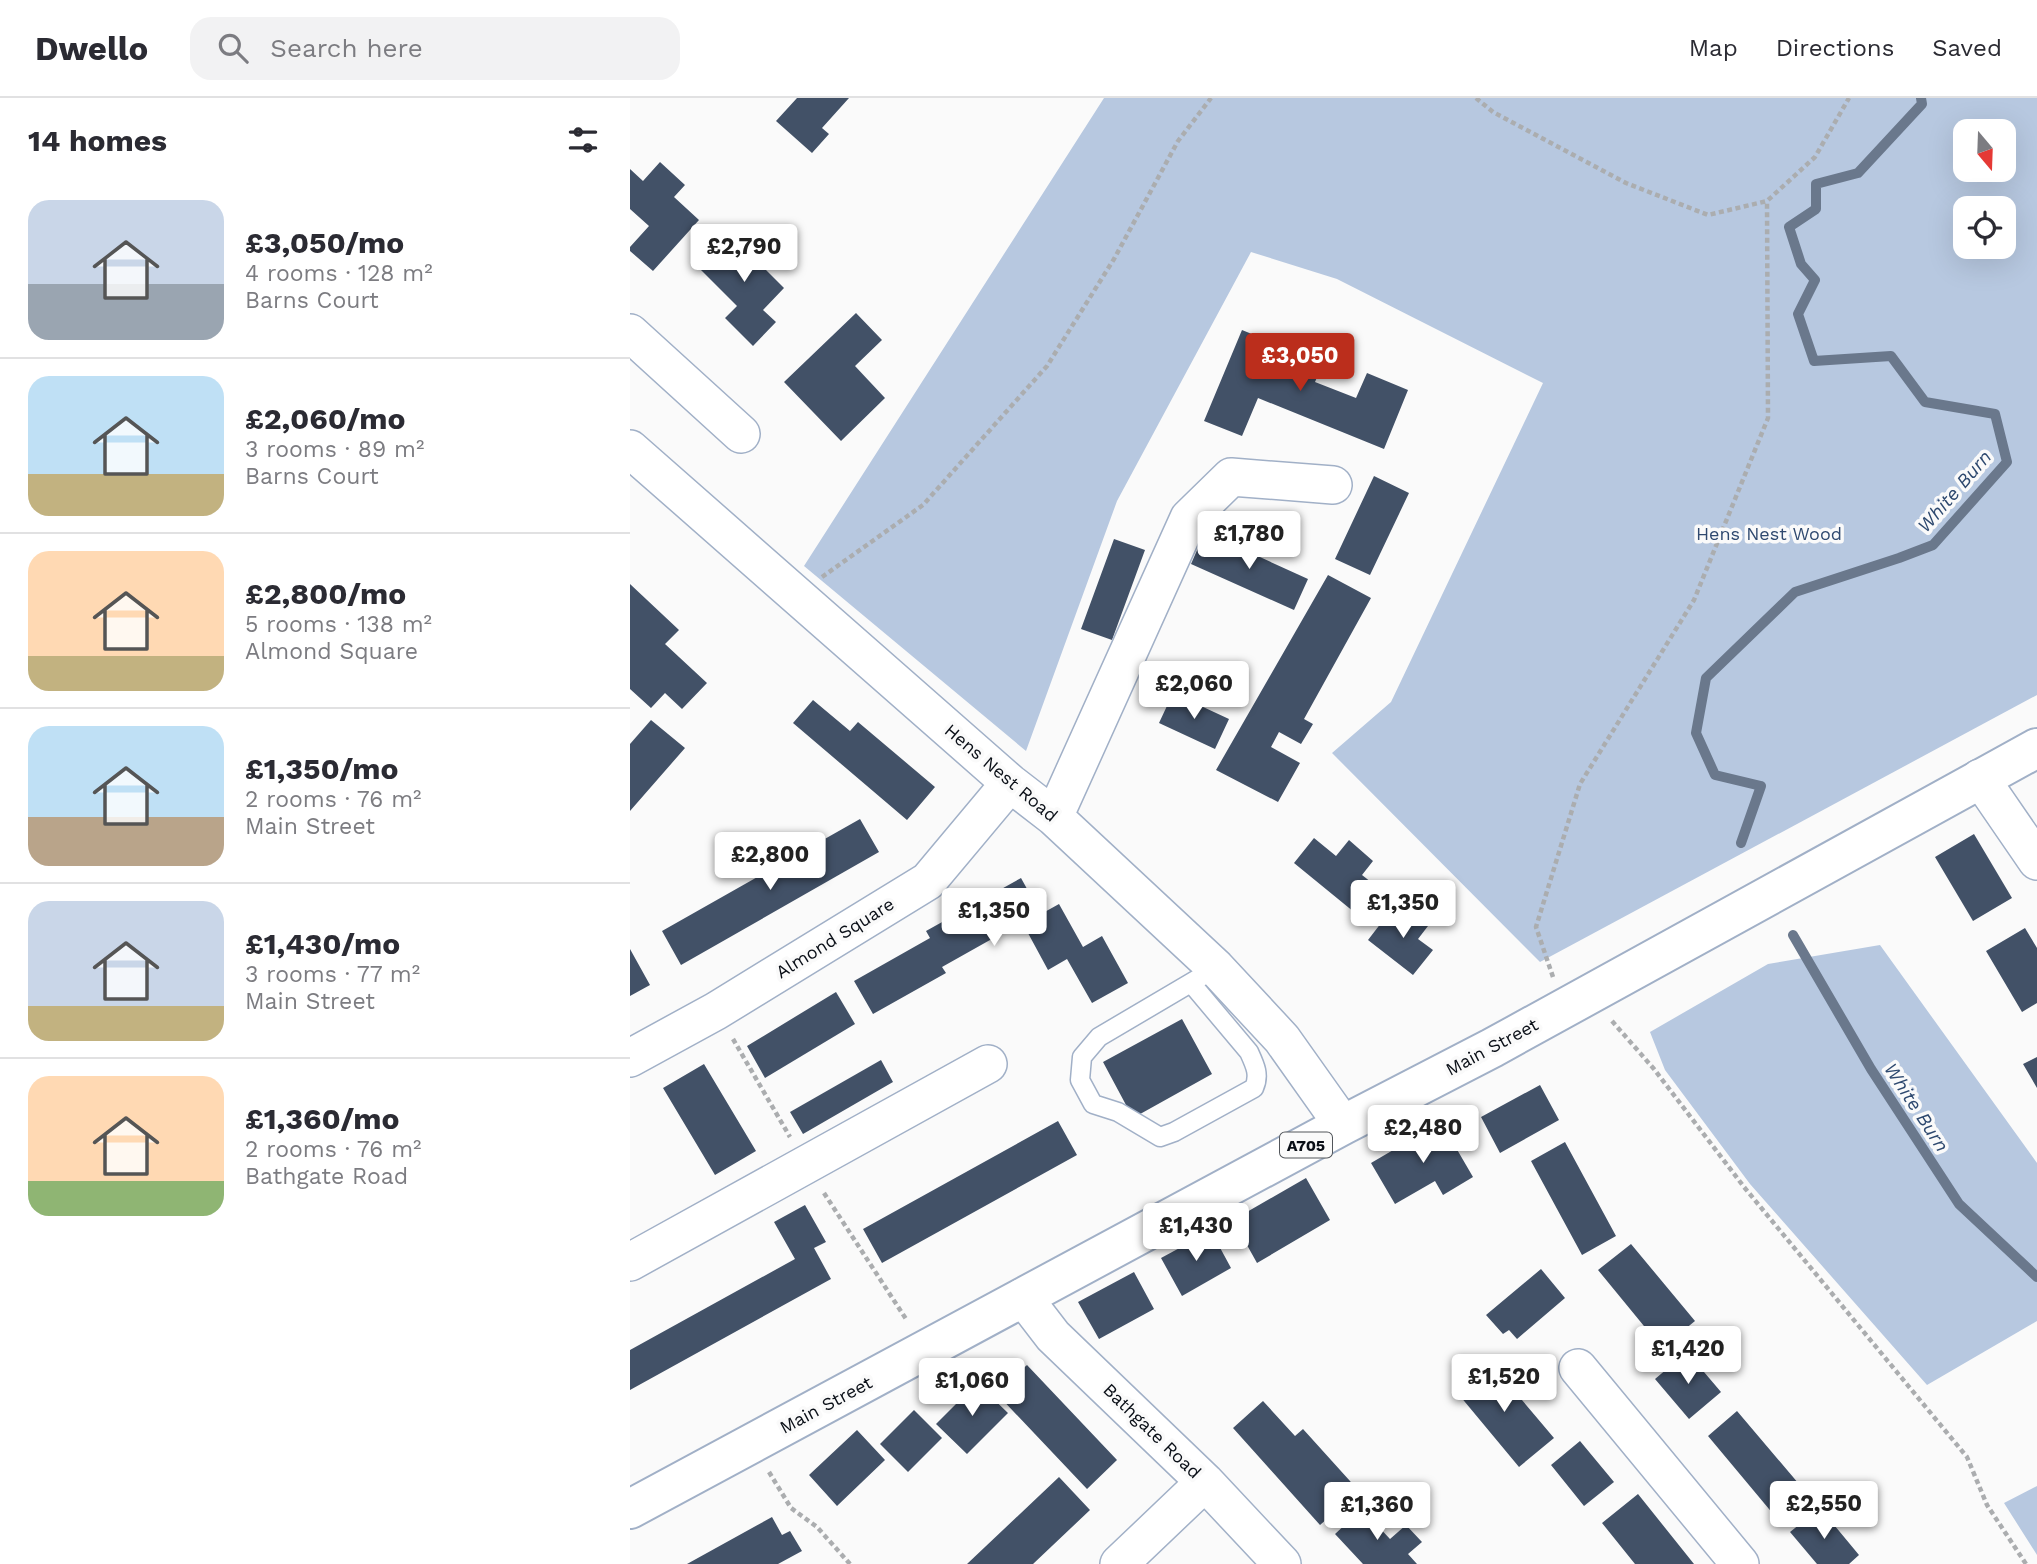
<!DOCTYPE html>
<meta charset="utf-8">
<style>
:root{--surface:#fff;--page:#f2f2f3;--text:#2b2b33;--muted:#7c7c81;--line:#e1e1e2;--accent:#bb2e1c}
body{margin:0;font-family:"Work Sans",sans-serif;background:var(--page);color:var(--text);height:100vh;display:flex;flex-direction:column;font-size:26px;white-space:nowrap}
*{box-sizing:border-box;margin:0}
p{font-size:23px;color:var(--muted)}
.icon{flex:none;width:38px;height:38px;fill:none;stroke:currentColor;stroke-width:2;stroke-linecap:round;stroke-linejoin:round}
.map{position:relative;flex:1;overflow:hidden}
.details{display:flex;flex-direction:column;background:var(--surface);width:630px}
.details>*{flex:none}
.needle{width:46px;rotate:161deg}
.buttons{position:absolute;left:1323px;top:21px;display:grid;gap:14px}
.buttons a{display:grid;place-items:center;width:63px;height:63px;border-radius:14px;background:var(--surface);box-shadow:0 7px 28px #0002;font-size:35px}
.price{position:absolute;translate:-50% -60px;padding:0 16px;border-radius:7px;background:#fff;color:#222;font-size:23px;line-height:46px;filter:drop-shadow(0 2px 4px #0008)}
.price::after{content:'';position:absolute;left:50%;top:42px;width:21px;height:16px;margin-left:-10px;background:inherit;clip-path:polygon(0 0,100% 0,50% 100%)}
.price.selected{background:var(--accent);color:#fff}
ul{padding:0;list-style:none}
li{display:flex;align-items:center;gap:21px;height:175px;padding:0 28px}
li+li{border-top:2px solid var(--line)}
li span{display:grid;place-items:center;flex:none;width:196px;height:140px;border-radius:21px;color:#555}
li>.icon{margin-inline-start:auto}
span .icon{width:84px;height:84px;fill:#fffc;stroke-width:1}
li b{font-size:30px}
h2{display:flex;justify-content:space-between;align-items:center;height:84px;padding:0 28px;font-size:30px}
header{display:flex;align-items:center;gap:42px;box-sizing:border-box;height:98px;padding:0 35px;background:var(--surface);border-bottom:2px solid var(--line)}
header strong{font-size:33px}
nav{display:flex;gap:38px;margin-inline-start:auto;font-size:24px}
.search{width:490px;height:63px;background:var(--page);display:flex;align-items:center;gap:18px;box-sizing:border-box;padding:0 24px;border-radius:21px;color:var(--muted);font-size:26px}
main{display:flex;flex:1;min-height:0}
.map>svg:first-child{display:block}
</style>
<header>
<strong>Dwello</strong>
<div class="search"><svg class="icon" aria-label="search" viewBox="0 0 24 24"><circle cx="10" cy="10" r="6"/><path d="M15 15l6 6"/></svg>Search here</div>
<nav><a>Map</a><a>Directions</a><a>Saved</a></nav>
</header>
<main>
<section class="details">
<h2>14 homes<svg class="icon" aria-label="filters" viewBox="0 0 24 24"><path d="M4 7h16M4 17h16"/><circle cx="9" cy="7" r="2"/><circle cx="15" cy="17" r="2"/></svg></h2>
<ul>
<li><span style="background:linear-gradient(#c9d6e8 60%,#9aa5b1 0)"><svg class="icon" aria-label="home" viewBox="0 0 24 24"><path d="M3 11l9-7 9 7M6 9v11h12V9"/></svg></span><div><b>£3,050/mo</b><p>4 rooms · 128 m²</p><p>Barns Court</p></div></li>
<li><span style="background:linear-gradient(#bfe0f5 70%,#c2b280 0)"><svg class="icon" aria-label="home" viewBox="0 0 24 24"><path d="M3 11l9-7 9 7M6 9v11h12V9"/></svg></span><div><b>£2,060/mo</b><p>3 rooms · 89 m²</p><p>Barns Court</p></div></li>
<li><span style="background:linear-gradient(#ffd9b3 75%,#c2b280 0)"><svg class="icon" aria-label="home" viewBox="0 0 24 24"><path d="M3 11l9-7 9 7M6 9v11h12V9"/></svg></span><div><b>£2,800/mo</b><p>5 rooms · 138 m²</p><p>Almond Square</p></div></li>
<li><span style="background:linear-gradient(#bfe0f5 65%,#b9a48a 0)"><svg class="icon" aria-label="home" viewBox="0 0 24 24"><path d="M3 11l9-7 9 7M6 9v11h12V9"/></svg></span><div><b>£1,350/mo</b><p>2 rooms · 76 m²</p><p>Main Street</p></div></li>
<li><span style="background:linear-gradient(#c9d6e8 75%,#c2b280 0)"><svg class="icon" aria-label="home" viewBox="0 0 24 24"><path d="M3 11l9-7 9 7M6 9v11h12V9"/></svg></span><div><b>£1,430/mo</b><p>3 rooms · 77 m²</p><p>Main Street</p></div></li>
<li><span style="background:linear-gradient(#ffd9b3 75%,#8fb573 0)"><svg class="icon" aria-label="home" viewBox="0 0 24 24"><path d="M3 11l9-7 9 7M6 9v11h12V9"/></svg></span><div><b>£1,360/mo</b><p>2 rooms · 76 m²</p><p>Bathgate Road</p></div></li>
</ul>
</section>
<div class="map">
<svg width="1407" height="1466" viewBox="0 0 1407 1466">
<rect width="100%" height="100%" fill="#fafafa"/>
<path fill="#b7c8e0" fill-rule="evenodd" d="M474,0H1407V597L910,864L702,655L761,604L913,285L707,181L621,154L487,403L396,653L174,468ZM1374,33V72H1335V33ZM1374,110V149H1335V110Z
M1250,847L1407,1065V1223L1297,1287L1120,1086L1035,972L1020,934L1138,866Z
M1407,1388V1457L1374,1405Z"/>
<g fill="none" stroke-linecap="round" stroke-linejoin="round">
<path stroke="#6a788c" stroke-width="10" d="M1111,745L1131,688L1085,677L1066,635L1076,580L1165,494L1269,460L1303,447L1377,364L1365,316L1295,304L1261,258L1184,263L1168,216L1185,182L1171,166L1159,129L1186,111V86L1228,75L1292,6L1291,0
M1163,837L1241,971L1329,1106L1407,1179"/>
</g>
<path fill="#425167" d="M167,0H219L192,30L199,36L182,55L146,23Z
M30,64L55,87L44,99L69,122L23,173L0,153V149L19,128L0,111V71L13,83Z
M97,135L119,156L134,140L148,155L134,170L154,190L133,212L146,224L123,248L95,220L107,208L66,167Z
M226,215L252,242L225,268L255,300L211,343L154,284Z
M612,232L693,265L685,284L726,300L737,275L778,292L754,351L628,300L612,338L574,323Z
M744,378L779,395L740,477L705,461Z
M575,434L678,481L664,512L561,466Z
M484,441L515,452L482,542L451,531Z
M698,477L741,500L674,621L683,626L671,646L649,634L641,649L670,665L648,704L586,672Z
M0,486L49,532L35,546L77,585L52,611L35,595L21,610L0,591Z
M543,595L599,621L585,651L529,625Z
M183,602L220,633L228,624L305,689L277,722L163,625Z
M21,622L55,650L0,713V646Z
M230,721L249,754L51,867L32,833Z
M1344,736L1382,800L1343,823L1305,759Z
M684,740L706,758L719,742L743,763L732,777L746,788L724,814L664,765Z
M391,780L411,816L429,806L453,849L472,838L498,885L462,905L437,861L418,872L392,824L312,869L316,875L243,916L224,883L300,840L296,833Z
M775,810L798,828L788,841L803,852L783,877L738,842L758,816L766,822Z
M1395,830L1407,850V905L1392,914L1356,853Z
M0,851L20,887L0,898Z
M206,894L225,926L135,980L117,948Z
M552,921L582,976L503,1020L473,964Z
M1407,959V990L1393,966Z
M251,962L263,984L173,1036L160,1014Z
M74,966L126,1053L85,1077L33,990Z
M910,987L929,1022L870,1055L851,1019Z
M428,1023L447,1057L252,1165L233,1131Z
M811,1024L843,1079L813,1097L805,1083L765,1106L741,1065Z
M935,1044L986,1138L952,1157L901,1063Z
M676,1080L700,1122L627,1165L603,1122Z
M175,1107L196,1144L184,1150L201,1181L0,1292V1252L165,1161L144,1124Z
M581,1133L601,1170L552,1198L531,1160Z
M1001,1146L1065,1223L1032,1250L968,1172Z
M911,1171L935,1200L887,1241L879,1232L873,1236L856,1217Z
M504,1174L524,1211L469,1241L448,1204Z
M1057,1254L1091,1294L1059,1321L1025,1281Z
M859,1263L924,1340L889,1369L825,1292Z
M397,1267L487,1362L457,1391L366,1295Z
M347,1285L378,1315L337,1356L306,1326Z
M633,1303L665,1338L673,1331L729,1393L690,1427L603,1330Z
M284,1312L312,1340L278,1374L250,1346Z
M1107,1313L1174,1392L1144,1417L1078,1338Z
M227,1332L255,1362L207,1408L179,1377Z
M950,1343L984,1384L954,1408L921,1367Z
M429,1379L460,1412L403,1466H337Z
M1008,1396L1064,1466H1005L972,1425Z
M1190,1410L1229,1457L1219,1466H1187L1160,1434Z
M732,1411L760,1441L776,1427L792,1444L778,1456L787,1466H733L705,1436Z
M142,1419L152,1437L160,1433L172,1453L148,1466H57Z"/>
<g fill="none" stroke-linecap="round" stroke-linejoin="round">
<defs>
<path id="lane" d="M561,885L619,954C625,967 630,977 624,990L544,1034L530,1039L488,1014L463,1006L450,982L452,959L469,939L586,870"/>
<path id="street" d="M0,235L111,336
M0,351L380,685L424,719L586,870L652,941L713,1027
M1350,680L1407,763
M424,719L559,420L601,379L703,387
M0,960L86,913L298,783L380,685
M0,1164L358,966
M393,1199L423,1238L575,1384L652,1466
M948,1270L1110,1466
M489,1466L575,1384"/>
<path id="primary" d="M0,1411L713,1027L862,950L1407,650"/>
</defs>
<use href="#lane" stroke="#a1b0c7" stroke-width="21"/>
<use href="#street" stroke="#a1b0c7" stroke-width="40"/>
<use href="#primary" stroke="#a1b0c7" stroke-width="42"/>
<path stroke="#abadaf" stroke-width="4.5" stroke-dasharray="5 3.5" stroke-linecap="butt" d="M846,0L863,14L996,85L1078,117L1137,103L1185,59L1219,0
M192,479L293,407L417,268L484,161L548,43L581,0
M923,879L906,829L950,686L1064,502L1138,320L1137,103
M982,923L1024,971L1114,1089L1337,1359L1357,1407L1396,1466
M103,941L160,1039
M194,1095L276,1221L275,1222
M139,1374L161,1410L187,1429L220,1466"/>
<use href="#lane" stroke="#fff" stroke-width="18"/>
<use href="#street" stroke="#fff" stroke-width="37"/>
<use href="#primary" stroke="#fff" stroke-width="38"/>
</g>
<g text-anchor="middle" stroke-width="7" stroke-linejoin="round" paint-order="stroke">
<rect fill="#fafafa" stroke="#52565b" stroke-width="2" x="650" y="1034.5" width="52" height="25" rx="5"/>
<g font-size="16" font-weight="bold" fill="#0a0f17">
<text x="676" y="1053">A705</text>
</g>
<g font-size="18" fill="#2f496f" stroke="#fafafa">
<text x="1139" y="442">Hens Nest Wood</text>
</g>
<g font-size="18" fill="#0a0f17" stroke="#fafafa">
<text transform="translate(371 675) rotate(40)" y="6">Hens Nest Road</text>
<text transform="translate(205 840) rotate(-32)" y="6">Almond Square</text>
<text transform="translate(862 949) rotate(-28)" y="6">Main Street</text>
<text transform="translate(196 1307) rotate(-28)" y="6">Main Street</text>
<text transform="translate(522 1333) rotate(44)" y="6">Bathgate Road</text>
</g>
<g font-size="19" font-style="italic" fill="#2e496f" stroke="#fafafa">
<text transform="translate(1324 393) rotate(-49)" y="7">White Burn</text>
<text transform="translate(1287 1009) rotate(57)" y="7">White Burn</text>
</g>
</g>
</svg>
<div class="buttons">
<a><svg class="needle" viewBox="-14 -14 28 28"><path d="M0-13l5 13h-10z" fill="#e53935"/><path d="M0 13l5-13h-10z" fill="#7c7c81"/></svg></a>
<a><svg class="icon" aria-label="locate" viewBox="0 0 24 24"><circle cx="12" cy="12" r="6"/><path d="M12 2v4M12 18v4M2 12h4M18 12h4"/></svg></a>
</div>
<b class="price" style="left:114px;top:186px">£2,790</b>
<b class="price selected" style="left:670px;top:295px">£3,050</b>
<b class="price" style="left:619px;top:473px">£1,780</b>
<b class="price" style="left:564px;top:623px">£2,060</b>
<b class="price" style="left:140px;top:794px">£2,800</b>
<b class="price" style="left:773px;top:842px">£1,350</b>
<b class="price" style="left:364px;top:850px">£1,350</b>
<b class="price" style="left:793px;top:1067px">£2,480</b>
<b class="price" style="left:566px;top:1165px">£1,430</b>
<b class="price" style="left:1058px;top:1288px">£1,420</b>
<b class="price" style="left:874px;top:1316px">£1,520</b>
<b class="price" style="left:342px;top:1320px">£1,060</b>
<b class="price" style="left:1194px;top:1443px">£2,550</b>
<b class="price" style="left:747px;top:1444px">£1,360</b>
</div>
</main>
